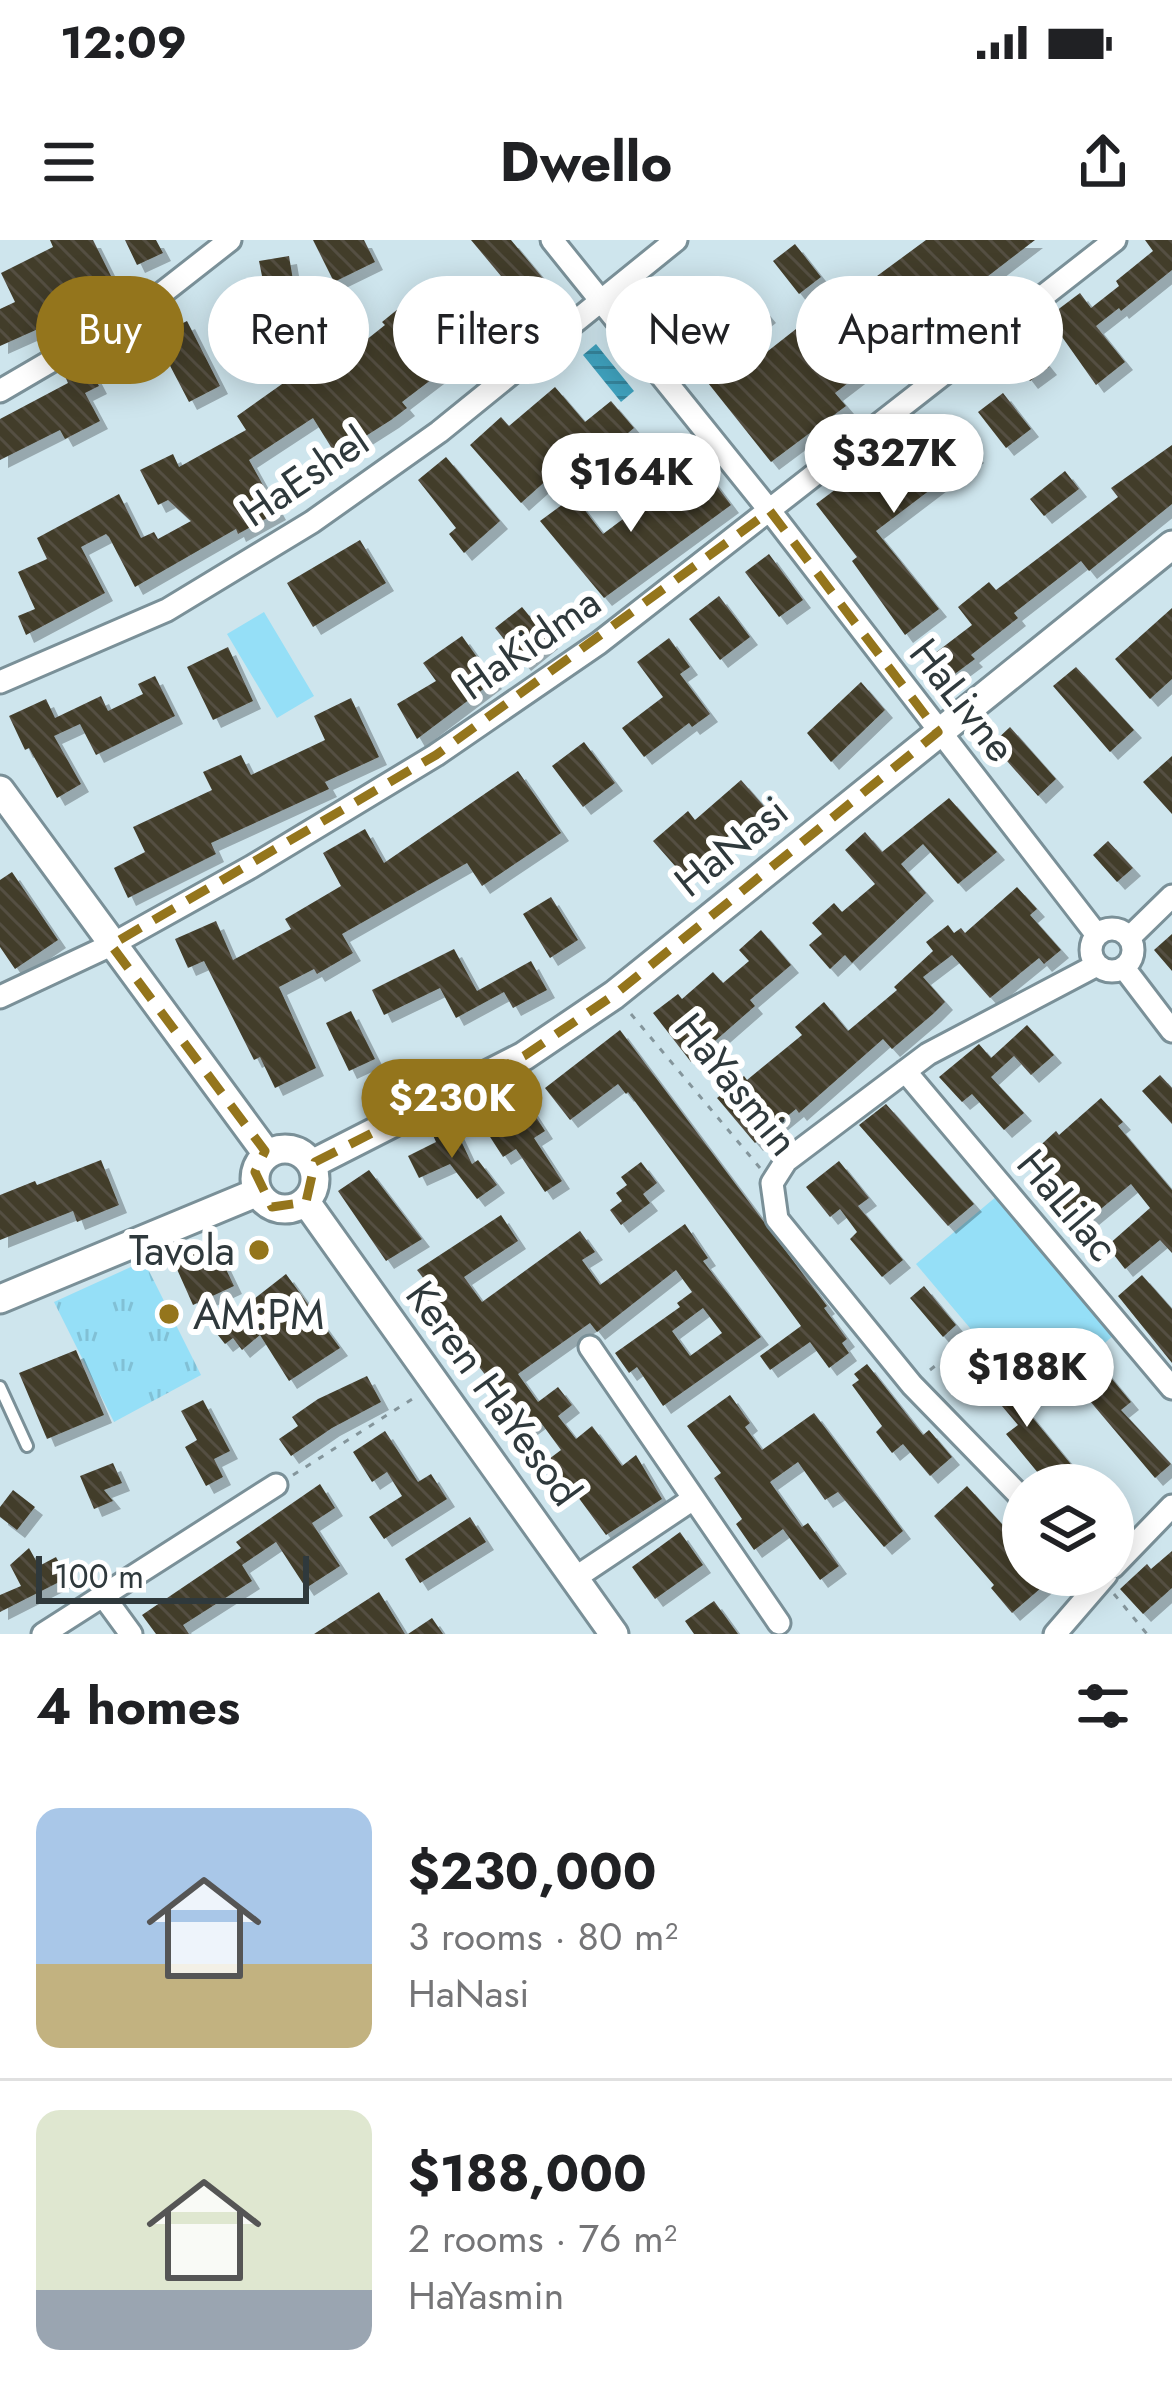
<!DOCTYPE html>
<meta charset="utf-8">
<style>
:root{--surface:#fff;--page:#f6f6f6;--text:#202124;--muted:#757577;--line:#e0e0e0;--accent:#94751c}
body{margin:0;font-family:Jost,sans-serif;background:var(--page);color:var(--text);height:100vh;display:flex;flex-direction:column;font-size:45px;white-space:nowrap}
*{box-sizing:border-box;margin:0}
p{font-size:39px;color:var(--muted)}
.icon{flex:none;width:66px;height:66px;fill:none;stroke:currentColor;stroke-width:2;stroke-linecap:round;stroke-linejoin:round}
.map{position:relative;height:1394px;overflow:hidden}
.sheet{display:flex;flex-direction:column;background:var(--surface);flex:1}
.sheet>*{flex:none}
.top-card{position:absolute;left:36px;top:36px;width:1101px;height:108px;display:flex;gap:24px}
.buttons{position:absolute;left:1002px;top:1224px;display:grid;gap:24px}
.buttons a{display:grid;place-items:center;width:132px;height:132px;border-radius:50%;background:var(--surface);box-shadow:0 6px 30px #0003;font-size:60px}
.scale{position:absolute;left:36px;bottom:30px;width:273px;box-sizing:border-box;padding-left:12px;border:6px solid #2f393c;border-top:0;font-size:33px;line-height:42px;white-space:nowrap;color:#2f393c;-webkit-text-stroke:9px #fff;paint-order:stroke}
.price{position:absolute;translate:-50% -102px;padding:0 27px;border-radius:42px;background:#fff;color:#222;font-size:39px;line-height:78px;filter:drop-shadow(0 3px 6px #0008)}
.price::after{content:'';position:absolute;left:50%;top:72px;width:36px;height:27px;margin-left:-18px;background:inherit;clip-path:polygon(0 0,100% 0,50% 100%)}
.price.current{background:var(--accent);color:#fff}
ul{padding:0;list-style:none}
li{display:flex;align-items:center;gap:36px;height:300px;padding:0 36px}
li+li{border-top:3px solid var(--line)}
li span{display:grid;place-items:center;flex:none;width:336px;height:240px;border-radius:24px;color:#555}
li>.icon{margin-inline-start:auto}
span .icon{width:144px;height:144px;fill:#fffc;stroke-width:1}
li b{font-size:51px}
h2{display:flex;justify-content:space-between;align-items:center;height:144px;padding:0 36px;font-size:51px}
.pill{padding:0 42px;border-radius:54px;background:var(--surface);box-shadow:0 6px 30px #0003;font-size:42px;line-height:108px}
.pill.current{background:var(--accent);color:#fff}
.status{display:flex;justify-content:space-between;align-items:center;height:84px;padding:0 60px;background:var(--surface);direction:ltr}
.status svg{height:33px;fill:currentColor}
header{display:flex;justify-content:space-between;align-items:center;height:156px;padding:0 36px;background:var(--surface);font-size:54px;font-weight:700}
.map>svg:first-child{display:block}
</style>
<div class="status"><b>12:09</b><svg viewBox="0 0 49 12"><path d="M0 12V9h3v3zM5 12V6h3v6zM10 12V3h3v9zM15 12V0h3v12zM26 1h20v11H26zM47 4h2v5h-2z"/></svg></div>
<header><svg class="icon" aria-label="menu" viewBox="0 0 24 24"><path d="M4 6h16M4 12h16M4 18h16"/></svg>Dwello<svg class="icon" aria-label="share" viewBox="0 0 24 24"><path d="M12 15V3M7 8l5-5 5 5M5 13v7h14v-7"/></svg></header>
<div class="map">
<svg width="1172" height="1394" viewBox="0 0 1172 1394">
<defs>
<pattern id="grass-tufts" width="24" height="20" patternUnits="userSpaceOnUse" patternTransform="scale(3)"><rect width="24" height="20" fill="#95dff7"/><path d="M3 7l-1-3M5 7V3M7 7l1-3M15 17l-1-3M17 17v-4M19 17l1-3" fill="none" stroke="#81c0d5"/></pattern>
<pattern id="water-rules" width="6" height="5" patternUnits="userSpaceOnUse" patternTransform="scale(3)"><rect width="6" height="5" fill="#3fa1bd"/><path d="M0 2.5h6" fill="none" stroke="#35849b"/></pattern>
<pattern id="building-back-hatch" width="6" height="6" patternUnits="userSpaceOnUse" patternTransform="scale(3)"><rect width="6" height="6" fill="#423c2c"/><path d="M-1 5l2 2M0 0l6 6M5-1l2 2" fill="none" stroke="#555043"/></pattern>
<filter id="shadow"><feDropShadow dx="8" dy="8" stdDeviation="0" flood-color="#0004"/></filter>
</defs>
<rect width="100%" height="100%" fill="#cee5ed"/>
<path fill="url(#grass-tufts)" d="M144,1021L201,1135L114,1182L54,1062Z"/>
<path fill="#95dff7" d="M264,372L314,456L277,478L227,394Z
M997,956L1114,1095L1034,1164L916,1024Z"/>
<path fill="url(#water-rules)" d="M596,104L634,151L621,162L583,115Z"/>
<path fill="url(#building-back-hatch)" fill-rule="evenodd" filter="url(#shadow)" d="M50,0H93L116,46L63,72L65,77L0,106V69L15,62L1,33L53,7Z
M125,0H156L163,13L137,25Z
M313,0H364L375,22L334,42Z
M471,0H511L556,54L531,74L528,70L482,109L478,104L402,162L407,168L391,180L336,215L313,178L249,220L278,272L238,294L236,289L135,347L109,297L106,294L81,307L105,353L26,395L18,376L35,369L18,332L47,319L37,298L119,254L141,298L154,292L158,299L191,281L168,260L158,265L140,230L173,214L179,227L246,190L237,176L323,115L331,128L385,85L382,82L409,60L429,84L474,46L485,60L506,42Z
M926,0H1035L983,40L990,49L960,72L933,36L879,76L858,50Z
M1145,0H1172V30L1121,71L1119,68L1096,86L1125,122L1096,145L1048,77L1080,53L1091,68L1119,46L1116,41L1153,11Z
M795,4L821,37L799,54L773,21Z
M289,16L293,40L264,46L259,21Z
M301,41L319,51L302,81L284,71Z
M668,45L704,92L729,72L725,66L747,49L768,75L727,107L745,129L796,89L816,115L856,83L882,117L835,153L846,166L771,222L681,109L684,107L648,61Z
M238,68L273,112L249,132L214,87Z
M187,81L220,146L189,162L155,97Z
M1028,101L1049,127L1030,141L1010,115Z
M85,119L99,146L85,153L100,181L65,199L60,190L0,220V179L68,143L63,132Z
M555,147L585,182L611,161L634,188L579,234L568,221L521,263L470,205L501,177L509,186Z
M1003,153L1031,189L1006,208L978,172Z
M947,179L976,215L876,291L939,369L905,395L852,321L857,317L816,264L892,207L899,216Z
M668,193L688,218L664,236L645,210Z
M1172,205V264L1089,331L1081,321L1014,373L1018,378L971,415L975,419L952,436L934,414L972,385L958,367L989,342L996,350L1049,310L1118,257L1111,248Z
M446,217L500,281L464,313L449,294L456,288L418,240Z
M1065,231L1079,249L1044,276L1030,259Z
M710,237L731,265L604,358L540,281L574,256L603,294L655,255L667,270Z
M360,300L386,343L313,387L287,343Z
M769,314L803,360L779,377L745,332Z
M719,356L750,397L720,420L689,379Z
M522,367L550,401L523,423L495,388Z
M1172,368V439L1150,459L1115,419Z
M462,396L494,441L417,499L397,464L436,441L423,423Z
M669,398L690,427L680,434L710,474L692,487L689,483L644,517L622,488L663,457L637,422Z
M228,407L253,461L213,480L187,427Z
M1076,427L1134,490L1110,512L1053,446Z
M155,436L175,476L96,515L80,484L54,496L81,544L57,558L29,508L25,510L9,476L46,459L55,478L101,456L108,471L143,454L138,444Z
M861,442L885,470L831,522L807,493Z
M351,458L379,517L325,542L329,549L211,603L216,614L128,658L114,628L145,612L133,587L212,550L203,532L241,515L251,535L325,500L314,476Z
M1010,487L1056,539L1038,556L992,504Z
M584,502L615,543L583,567L552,526Z
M1172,516V574L1143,542Z
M518,531L561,593L482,646L467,623L342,694L353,713L317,734L314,729L279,747L316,828L275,848L260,817L254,820L204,721L188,728L175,699L216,681L233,720L291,689L285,679L341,646L323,613L365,589L384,623Z
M741,540L769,572L738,598L733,592L683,635L653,601L688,571L695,580Z
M949,558L997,612L958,644L923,604L901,624L926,653L852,723L845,715L830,729L809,705L822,694L812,683L834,663L842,672L875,644L845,610L865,592L882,612Z
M1108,601L1133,628L1117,642L1093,615Z
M12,632L58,700L15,729L0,707V640Z
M1017,647L1037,669L1030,675L1061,710L1044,724L1039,718L990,758L952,715L923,737L945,762L933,774L892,809L883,799L799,873L796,869L755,903L717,858L744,836L747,840L802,795L795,787L824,762L848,791L897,750L894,747L933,711L926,702L948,685L954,693L961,688L965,693Z
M551,657L578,700L550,718L523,674Z
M761,690L791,725L750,760L755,766L715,801L720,808L706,819L702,814L691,822L653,773L678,754L682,759L713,732L723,743L749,721L739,710Z
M1172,694V731L1154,710Z
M454,709L477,751L531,721L547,750L513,768L504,752L456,778L440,748L384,775L372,750Z
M351,771L375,819L349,831L326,783Z
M1027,785L1054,815L1031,835L1014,816L991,837L1024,873L1004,890L972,854L962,862L939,837L979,804L991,818Z
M620,790L827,1066L824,1068L847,1099L842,1103L849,1113L829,1128L810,1102L770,1130L760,1116L801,1086L628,852L626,854L618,844L570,880L545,848Z
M1160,835L1172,848V884L1142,851Z
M1101,858L1123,882L1118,886L1172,950V1013L1160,1000L1125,1029L1107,1006L1150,968L1131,944L1079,987L1057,961L1067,952L1032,913L1056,891L1059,895Z
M525,860L545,891L534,898L562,941L545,952L516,909L503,917L483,886Z
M886,864L974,964L948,986L859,885Z
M453,884L472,924L478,920L497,945L477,959L450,924L419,938L408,916L436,902L432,893Z
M101,920L119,965L77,982L73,971L0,1000V955L35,941L37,945Z
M839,921L869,958L858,966L903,1020L882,1037L850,999L857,992L840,969L830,977L806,947Z
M641,922L657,943L643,954L650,963L621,985L610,970L622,961L616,953L627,945L621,937Z
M369,930L422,999L386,1021L338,951Z
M501,975L518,1001L464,1037L482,1062L580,991L595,1012L582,1020L600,1045L685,984L708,1018L703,1021L761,1097L663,1166L637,1127L629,1133L615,1113L680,1067L677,1063L692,1052L676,1030L597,1092L590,1083L518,1134L538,1162L558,1147L572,1165L558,1176L576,1199L592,1186L622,1226L636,1215L662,1259L606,1295L564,1238L560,1241L545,1222L561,1210L539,1180L527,1189L416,1045L424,1039L417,1030ZM703,1068L722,1093L690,1116L672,1091Z
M212,1000L234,1046L193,1065L172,1018Z
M286,1034L340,1108L289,1141L260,1095L242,1110L233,1098L225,1104L214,1090Z
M1142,1035L1172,1069V1123L1118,1056Z
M924,1046L956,1085L943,1097L910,1058Z
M76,1110L104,1175L47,1199L19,1133Z
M976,1110L1014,1155L1088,1245H1048L1006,1194L1018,1185L964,1121Z
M1097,1121L1131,1162L1121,1170L1171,1224L1155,1238L1073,1141Z
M867,1124L923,1195L929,1190L952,1217L930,1236L903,1204L892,1213L876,1192L882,1186L852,1145L859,1140L854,1134Z
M367,1136L381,1162L332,1188L291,1216L279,1199L298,1186L292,1177L318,1159Z
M730,1155L750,1183L745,1187L762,1210L814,1173L903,1291L884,1307L838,1252L825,1260L798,1222L770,1242L802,1287L808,1283L839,1326L820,1340L783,1289L754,1310L736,1284L742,1279L714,1238L721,1233L687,1186Z
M203,1160L230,1211L214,1219L223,1237L206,1246L185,1207L197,1200L181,1171Z
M385,1191L418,1242L431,1234L447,1259L384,1299L369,1277L402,1256L387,1232L372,1242L353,1212Z
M113,1223L122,1243L104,1250L113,1261L94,1269L80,1236Z
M320,1244L335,1268L312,1283L340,1326L306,1348L276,1302L242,1325L252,1341L183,1385L189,1394H156L142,1375L241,1308L236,1302Z
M967,1246L1023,1307V1335H1056L1012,1373L991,1348L994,1345L934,1276Z
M13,1250L35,1267L17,1290L0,1277V1267Z
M470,1277L486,1302L420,1343L405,1319Z
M680,1292L703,1325L655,1359L632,1327Z
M29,1308L39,1326L56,1317L67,1338L0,1372V1355L21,1346L10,1325Z
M1172,1311V1348L1143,1374L1120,1349L1147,1324L1151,1329Z
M379,1352L405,1394H314Z
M714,1361L738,1394H694L685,1381Z
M432,1378L443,1394H408Z"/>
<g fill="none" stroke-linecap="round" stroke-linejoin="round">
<defs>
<path id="service" d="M0,1147L27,1206"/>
<path id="minor" d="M552,0L770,271L1097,695
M0,151L147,65L230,0
M0,442L167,370L312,282L439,192L676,0
M1091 710a21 21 0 1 1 42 0a21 21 0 1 1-42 0Z
M1130,697L1172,656
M1124,728L1172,791
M0,757L111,705L251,627L436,515L599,403L1115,0
M905,831L1172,1148
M590,1107L779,1383
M1023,1259L912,1145L777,979L772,943L786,921L928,814L1097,725
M1113,1327L1172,1266
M575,1338L693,1259
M104,1357L131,1394
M43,1394L276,1245
M1055,1394L1106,1335"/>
<path id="tertiary" d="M0,550L267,914
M255 939a30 30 0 1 1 60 0a30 30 0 1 1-60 0Z
M312,924L524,816L614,755L1172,305
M306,962L614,1394
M0,1059L258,952"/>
</defs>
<use href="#service" stroke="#7a9098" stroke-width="16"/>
<use href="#minor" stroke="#7a9098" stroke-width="27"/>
<use href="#tertiary" stroke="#7a9098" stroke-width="33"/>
<path stroke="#84959b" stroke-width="3" stroke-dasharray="6 9" stroke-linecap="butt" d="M631,774L760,928
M930,1130L975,1094
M293,1235L417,1156
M1114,1354L1147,1394"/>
<use href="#service" stroke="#fff" stroke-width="10"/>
<use href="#minor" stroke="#fff" stroke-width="21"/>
<use href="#tertiary" stroke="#fff" stroke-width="27"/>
</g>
<path fill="none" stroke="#94751c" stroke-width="9" stroke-dasharray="24 15" stroke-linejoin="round" d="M770,271L938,492L614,755L524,816L315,922L306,962L272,967L255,932L265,911L111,705L436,515Z"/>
<g fill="#94751c" stroke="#fff" stroke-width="4.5">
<circle cx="259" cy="1010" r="12"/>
<circle cx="169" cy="1074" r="12"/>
</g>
<g text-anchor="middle" stroke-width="12" stroke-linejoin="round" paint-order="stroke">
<g font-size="42" fill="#2f393c" stroke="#fff">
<text transform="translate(304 236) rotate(-34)" y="15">HaEshel</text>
<text transform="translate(529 403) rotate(-35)" y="15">HaKidma</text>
<text transform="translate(963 460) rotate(52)" y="15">HaLivne</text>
<text transform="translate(731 606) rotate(-39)" y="15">HaNasi</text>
<text transform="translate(737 844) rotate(51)" y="15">HaYasmin</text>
<text transform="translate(1068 965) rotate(50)" y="15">HaLilac</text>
<text transform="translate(494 1153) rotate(54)" y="15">Keren HaYesod</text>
</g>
<g font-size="42" fill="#2f393c" stroke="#fff" text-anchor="end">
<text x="235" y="1025">Tavola</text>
<text x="193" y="1089" text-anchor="start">AM:PM</text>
</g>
</g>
</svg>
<div class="buttons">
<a><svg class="icon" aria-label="layers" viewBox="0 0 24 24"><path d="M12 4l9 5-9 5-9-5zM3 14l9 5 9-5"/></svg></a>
</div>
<div class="scale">100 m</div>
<b class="price" style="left:894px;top:276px">$327K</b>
<b class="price" style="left:631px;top:295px">$164K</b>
<b class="price current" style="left:452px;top:921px">$230K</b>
<b class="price" style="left:1027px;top:1190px">$188K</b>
<div class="top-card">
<a class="pill current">Buy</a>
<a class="pill">Rent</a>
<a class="pill">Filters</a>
<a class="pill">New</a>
<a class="pill">Apartment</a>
</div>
</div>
<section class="sheet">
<h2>4 homes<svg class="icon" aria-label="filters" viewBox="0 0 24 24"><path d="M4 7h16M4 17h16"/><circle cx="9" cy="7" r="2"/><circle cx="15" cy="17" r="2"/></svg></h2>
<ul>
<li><span style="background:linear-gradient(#a9c7e8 65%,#c2b280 0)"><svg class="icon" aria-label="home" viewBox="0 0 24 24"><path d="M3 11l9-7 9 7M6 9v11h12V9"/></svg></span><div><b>$230,000</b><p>3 rooms · 80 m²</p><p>HaNasi</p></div></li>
<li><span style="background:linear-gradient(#dfe7d0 75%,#9aa5b1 0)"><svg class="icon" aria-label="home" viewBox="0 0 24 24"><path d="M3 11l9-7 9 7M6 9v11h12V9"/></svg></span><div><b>$188,000</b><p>2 rooms · 76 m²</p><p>HaYasmin</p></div></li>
</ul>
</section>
